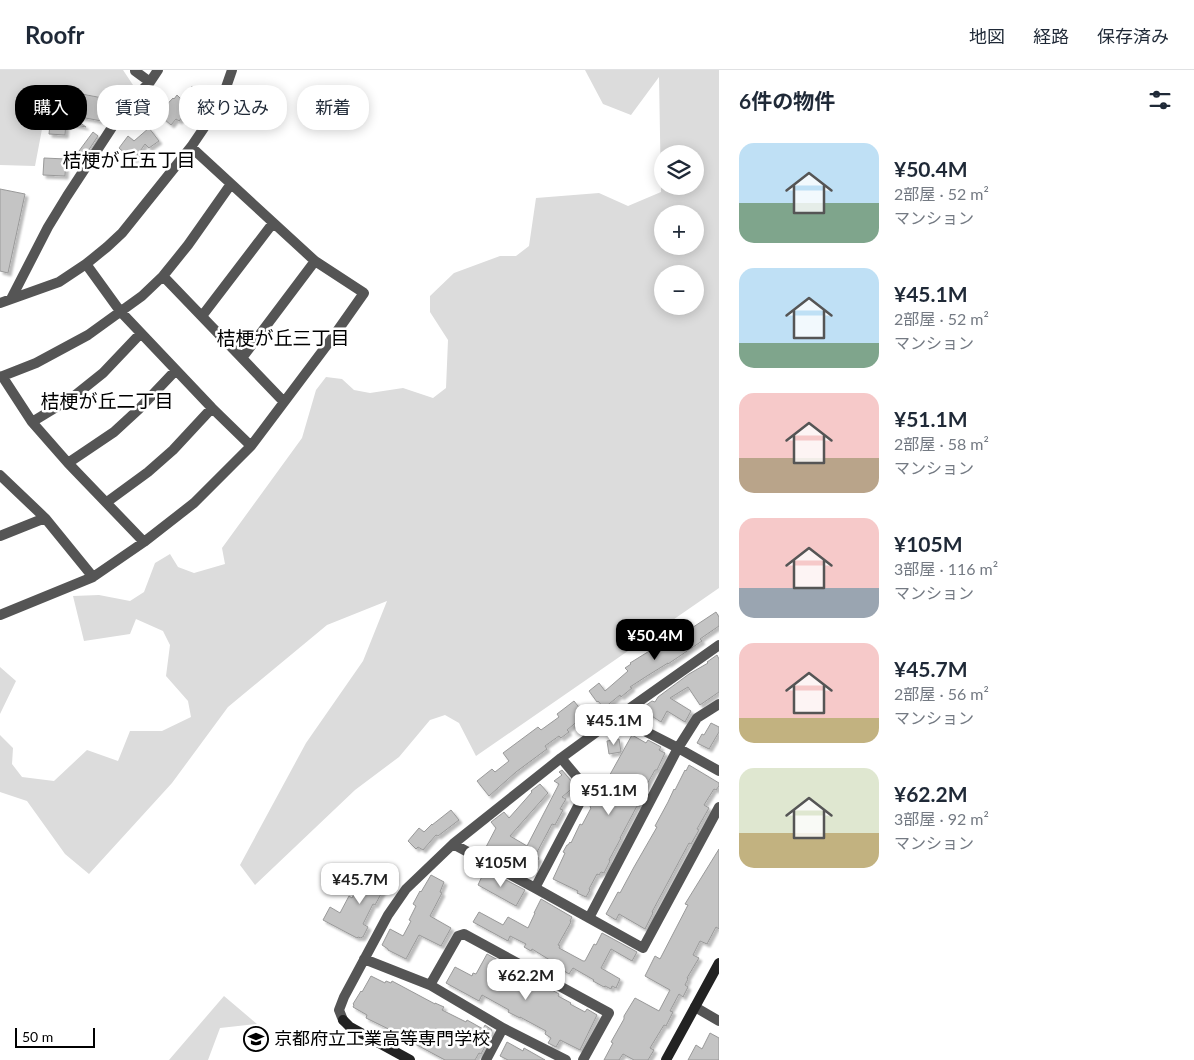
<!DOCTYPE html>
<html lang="ja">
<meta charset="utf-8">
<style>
:root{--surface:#fff;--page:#f6f6f7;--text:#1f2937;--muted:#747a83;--line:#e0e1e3;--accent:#000}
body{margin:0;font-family:Lato,"Noto Sans JP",sans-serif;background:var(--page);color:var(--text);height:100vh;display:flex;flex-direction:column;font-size:19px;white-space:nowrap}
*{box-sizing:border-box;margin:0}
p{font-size:16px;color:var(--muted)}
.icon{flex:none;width:28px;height:28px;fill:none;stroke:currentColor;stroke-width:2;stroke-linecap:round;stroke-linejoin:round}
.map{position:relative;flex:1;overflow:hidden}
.drawer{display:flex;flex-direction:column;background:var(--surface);width:475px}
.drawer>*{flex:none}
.hud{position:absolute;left:15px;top:15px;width:475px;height:45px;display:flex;gap:10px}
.tools{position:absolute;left:654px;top:75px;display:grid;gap:10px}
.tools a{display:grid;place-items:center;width:50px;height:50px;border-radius:50%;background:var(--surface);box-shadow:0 2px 12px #0003;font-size:25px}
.scale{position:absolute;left:15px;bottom:12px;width:80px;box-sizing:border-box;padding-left:5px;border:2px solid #000;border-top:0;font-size:14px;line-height:18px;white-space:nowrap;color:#000;-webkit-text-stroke:4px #fff;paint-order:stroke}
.price{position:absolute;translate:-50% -42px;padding:0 11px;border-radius:10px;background:#fff;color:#222;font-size:16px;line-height:32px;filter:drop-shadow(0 1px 2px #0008)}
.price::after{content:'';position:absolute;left:50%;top:30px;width:15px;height:11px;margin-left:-8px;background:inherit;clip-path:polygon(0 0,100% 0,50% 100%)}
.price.current{background:var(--accent);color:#fff}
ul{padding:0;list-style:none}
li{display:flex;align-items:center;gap:15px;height:125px;padding:0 20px}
li span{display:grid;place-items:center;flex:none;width:140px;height:100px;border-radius:15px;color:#555}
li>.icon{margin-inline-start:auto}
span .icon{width:60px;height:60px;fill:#fffc;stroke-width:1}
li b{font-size:21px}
h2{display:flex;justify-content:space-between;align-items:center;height:60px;padding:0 20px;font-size:21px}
.chip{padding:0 18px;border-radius:20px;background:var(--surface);box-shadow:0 2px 12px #0003;font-size:18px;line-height:45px}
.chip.current{background:var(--accent);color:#fff}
header{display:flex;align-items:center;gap:30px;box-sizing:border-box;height:70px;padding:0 25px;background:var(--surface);border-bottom:1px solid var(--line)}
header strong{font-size:24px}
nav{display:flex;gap:28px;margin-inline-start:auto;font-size:18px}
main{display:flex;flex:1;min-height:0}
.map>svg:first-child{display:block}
</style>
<header>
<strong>Roofr</strong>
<nav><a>地図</a><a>経路</a><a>保存済み</a></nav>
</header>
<main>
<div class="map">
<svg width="719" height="990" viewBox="0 0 719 990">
<defs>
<filter id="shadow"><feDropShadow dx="3" dy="3" stdDeviation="1" flood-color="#0004"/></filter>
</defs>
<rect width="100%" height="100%" fill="#fff"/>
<path fill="#dcdcdc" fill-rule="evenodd" d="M0,0H123L133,15L124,32L50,17L35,96L0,95Z
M585,0H719V518L476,686L459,653L445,645L430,650L399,687L355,720L255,815L240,795L306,673L363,591L387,531L327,555L228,637L172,713L89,804L65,784L27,731L0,722V665L13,678L12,694L22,707L54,711L87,680L118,691L130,661H162L191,647L188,631L166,606L170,575L163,561L136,549L130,564L84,571L73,526L99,525L130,531L144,522L155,493L170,484L178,497L194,503L225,494L222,478L302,368L316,320L326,307L342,309L354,320L370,323L403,318L433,328L446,318L448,270L430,242V226L454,203L500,186H516L529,176L536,128L599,123L628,136L661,122L659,7L631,45L603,34ZM662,84H695V116H662ZM662,144H695V176H662ZM662,204H695V236H662Z
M0,597L16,611L0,644Z
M224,926L257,954L220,958L208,990H169Z"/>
<path fill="#c4c4c4" stroke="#999" filter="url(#shadow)" d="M192,16L207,30L195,44L199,47L192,53L184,45L179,51L176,49L171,55L158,44L173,28L174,29L177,25L181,29Z
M56,19L113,30L110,48L107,52L69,45L86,57L66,53L65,65L49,64L50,54Z
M149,58L159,71L149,78L145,74L134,90L120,79L119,78L128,66L134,71Z
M93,62L98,66L82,90L76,85Z
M44,88L66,89L65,106L43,105Z
M0,119L25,124L8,203L0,201Z
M716,542L719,547V556L700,569L702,571L668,594V593L647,606L630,617L632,618L621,627L620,625L604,638L598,631L597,632L589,621L599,613L605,621L628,601L625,598L631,594L630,593L651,580L652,583L657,580V581Z
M717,585L719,589V622L700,635L688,617L670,628L691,641L685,652L667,641L661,652L641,639L652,631L655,632L658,627L689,604L708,593L707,592Z
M574,631L585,645L567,660L569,662L561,668L559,666L545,676L547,679L516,702L489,726L477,711L492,699L495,702L509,691L503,683L538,657L541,660L559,647L557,644Z
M711,653L719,657V662L709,679L697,673L702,664L704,665Z
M632,665L646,673L648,670L661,677L659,680L665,683L657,700H655L642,723L646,725L639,737L637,736L620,768H621L609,790L610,791L604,803L601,802L599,805L597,804L589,819L590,820L586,827L577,823L578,821L553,809L565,783L563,782L567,775H568L570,772L571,773L580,754L582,755L591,738L590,737L592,732L601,718L602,719Z
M619,669L621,682L609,684L607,671Z
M689,695L719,713V716L716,720L714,719L704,735L709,738L697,759L699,760L691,774L689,773L652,842L653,843L645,859L619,844L616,850L606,844L618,822L620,823L634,797L657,757L655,756L668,732L674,719L675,720L685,700L686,701Z
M562,700L572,712L571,713L574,717L562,727L566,729L560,739L563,740L555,755L552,754L535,786L539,788L533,800L519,792L518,794L508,788L505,794L494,788L496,784L486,777L496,758L491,752L504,742L509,748L532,722L531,721L540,714L548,723L510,766L527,776L559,714L554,711L562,705L559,702Z
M451,740L459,750L438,766L436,765L423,780L418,777L416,779L408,771L419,758L424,762L432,754V755Z
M719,779V859L716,857L707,874L700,871L693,885L699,888L687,908L688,909L685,915L688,917L683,927L679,924L670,941L673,942L666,956L664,955L650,978L654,980L648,990H634L623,984L619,990H604L613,973L611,972L624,949V946L635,928L659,941L670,920L645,906L655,886L660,889L688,835L685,834Z
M376,796L395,807L391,815L387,813L375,835L373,834L363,854L368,857L363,867H362L361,868L358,867L357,868L323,850L330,837L340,843L349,826L352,828L360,813L364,815Z
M487,800L525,820L516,836L478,815L484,802H486Z
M431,805L444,812L440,822L442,823L430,846L451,858L441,876L419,865L406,889L388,880V879L382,875L390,859L403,866L411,851L409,850L416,836L413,834L420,821L421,822Z
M541,829L572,847L570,851L571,852L558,875L560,876L559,878L583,891H585L594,874L596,875L602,863L637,882L632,891L611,879L601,898L620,909L616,918L612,916L611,919L605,916L604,917L593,911L594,910L573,898L569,904L561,899V897L532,879L531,881L524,877L526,874L510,866L508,871L473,852L479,842L503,855L508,847L528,858L535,843H534Z
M487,884L559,924L558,926L571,933L570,934L585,942L587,939L597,945L580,980L560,970L556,977L548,973L551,968L545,964L546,961L520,947V948L508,942L509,940L482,925L479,931L446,913L455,897L472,906L473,903L476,904Z
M371,906L385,913L386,911L391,913L392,911L435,934V933L444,937L442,940L466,952L467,950L483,959L485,955L492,960L490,964L491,965L481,984L479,983L475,990H445L415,974L416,973L411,970L366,948L367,945L353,937L354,935L353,934L361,921L362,922Z
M710,963L719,968V990H688L696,975L702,979Z
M507,972L523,981L524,978L545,990H508L500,986Z"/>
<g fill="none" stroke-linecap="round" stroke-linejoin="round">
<path stroke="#555" stroke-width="10" d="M136,0L135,1L150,12
M86,194L120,241L212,338L251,376
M163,206L284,332
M11,229L48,157L67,126L126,36L150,12L158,0
M0,233L59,212L86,194L107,177L122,163L191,77L212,46L223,26L232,0
M202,246L273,153
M242,288L315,191
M2,306L32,352L68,393L144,472
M0,307L36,293L88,265L142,226L163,206L188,175L231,114
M32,352L73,327L103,303L141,263
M68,393L114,362L139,339L176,300
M0,405L45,448L93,507
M107,432L148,402L173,380L212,338
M0,466L45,448
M0,545L93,507L144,472L194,433L251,376L333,267L364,223L315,191L191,77
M613,650L719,575
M453,774L535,818L643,878L719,737
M535,818L587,719L561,688
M589,848L678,678L697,648L719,634
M364,889L430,915L503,958L566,990
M430,915L458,866L464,864L609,943L583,990
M695,937L719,951
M343,950L339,940L344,927L388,845L406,819L453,774L561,688L613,650L631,654L678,678L719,701
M486,990L503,958"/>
<path stroke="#222" stroke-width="10" d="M343,950L350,957L410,990
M666,990L719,893"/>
</g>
<defs>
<symbol id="school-ring" viewBox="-11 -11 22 22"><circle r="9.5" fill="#fff" stroke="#000" stroke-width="1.5"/><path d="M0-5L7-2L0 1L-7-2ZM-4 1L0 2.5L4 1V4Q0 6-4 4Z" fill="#000"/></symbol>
</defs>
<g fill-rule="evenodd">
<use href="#school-ring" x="242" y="955" width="28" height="28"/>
</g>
<g text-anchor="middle" stroke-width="5" stroke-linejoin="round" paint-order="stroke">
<g font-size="18" fill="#000" stroke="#fff" text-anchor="start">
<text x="274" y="975">京都府立工業高等専門学校</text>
</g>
<g font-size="19" fill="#000" stroke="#fff">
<text x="129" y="97">桔梗が丘五丁目</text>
<text x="283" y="275">桔梗が丘三丁目</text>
<text x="107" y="338">桔梗が丘二丁目</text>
</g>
</g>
</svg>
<div class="tools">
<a><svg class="icon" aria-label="layers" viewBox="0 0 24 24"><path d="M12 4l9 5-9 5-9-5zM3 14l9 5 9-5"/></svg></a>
<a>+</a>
<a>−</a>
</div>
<div class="scale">50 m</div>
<b class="price current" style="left:655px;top:591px">¥50.4M</b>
<b class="price" style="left:614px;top:676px">¥45.1M</b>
<b class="price" style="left:609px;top:746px">¥51.1M</b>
<b class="price" style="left:501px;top:818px">¥105M</b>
<b class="price" style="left:360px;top:835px">¥45.7M</b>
<b class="price" style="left:526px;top:931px">¥62.2M</b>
<div class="hud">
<a class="chip current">購入</a>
<a class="chip">賃貸</a>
<a class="chip">絞り込み</a>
<a class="chip">新着</a>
</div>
</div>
<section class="drawer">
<h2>6件の物件<svg class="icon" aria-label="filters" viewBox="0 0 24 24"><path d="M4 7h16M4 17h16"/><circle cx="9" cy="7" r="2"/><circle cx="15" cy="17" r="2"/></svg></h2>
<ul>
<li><span style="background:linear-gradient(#bfe0f5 60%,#7fa58c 0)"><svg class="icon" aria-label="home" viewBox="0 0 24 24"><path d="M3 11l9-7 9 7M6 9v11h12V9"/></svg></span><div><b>¥50.4M</b><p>2部屋 · 52 m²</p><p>マンション</p></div></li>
<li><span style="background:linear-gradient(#bfe0f5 75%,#7fa58c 0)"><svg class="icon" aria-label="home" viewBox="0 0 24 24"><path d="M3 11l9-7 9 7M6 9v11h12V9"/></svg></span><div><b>¥45.1M</b><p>2部屋 · 52 m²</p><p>マンション</p></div></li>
<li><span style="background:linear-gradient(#f6c9c9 65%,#b9a48a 0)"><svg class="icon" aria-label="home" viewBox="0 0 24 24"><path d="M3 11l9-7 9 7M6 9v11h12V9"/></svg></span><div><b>¥51.1M</b><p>2部屋 · 58 m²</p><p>マンション</p></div></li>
<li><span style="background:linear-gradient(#f6c9c9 70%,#9aa5b1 0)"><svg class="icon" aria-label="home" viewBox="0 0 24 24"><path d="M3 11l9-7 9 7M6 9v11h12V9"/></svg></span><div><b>¥105M</b><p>3部屋 · 116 m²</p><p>マンション</p></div></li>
<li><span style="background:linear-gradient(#f6c9c9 75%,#c2b280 0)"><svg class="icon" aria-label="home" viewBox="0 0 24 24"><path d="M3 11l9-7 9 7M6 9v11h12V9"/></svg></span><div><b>¥45.7M</b><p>2部屋 · 56 m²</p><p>マンション</p></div></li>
<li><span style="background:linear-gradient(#dfe7d0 65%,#c2b280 0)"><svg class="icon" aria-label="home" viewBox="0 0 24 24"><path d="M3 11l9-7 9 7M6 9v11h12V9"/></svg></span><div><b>¥62.2M</b><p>3部屋 · 92 m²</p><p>マンション</p></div></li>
</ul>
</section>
</main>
